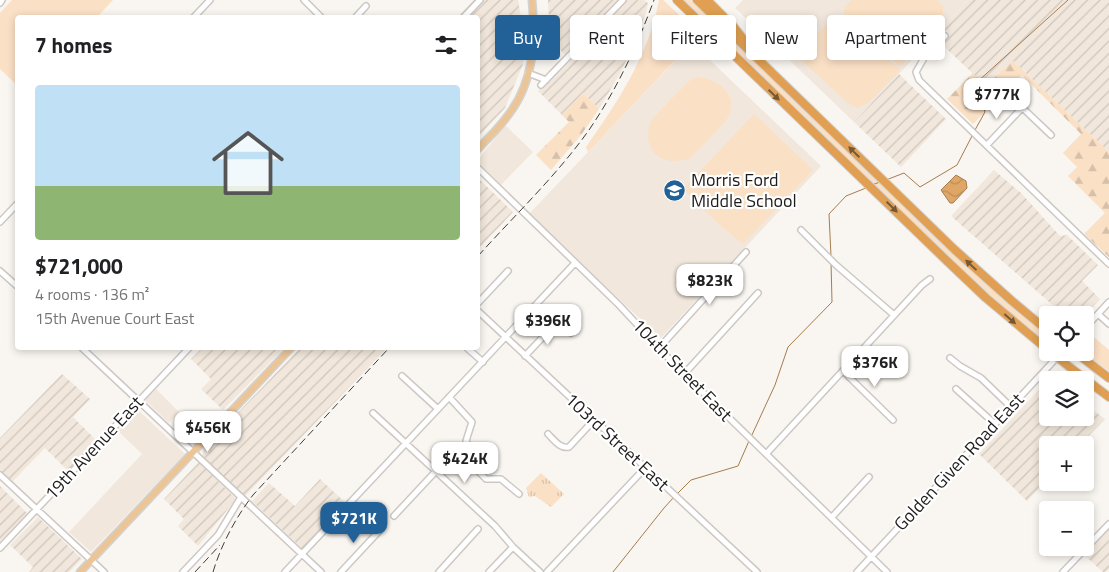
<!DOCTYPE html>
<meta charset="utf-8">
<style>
:root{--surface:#fff;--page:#f6f6f6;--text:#202124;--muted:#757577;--line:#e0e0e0;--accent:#216197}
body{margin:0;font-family:"Titillium Web",sans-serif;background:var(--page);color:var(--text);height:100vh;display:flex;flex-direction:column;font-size:19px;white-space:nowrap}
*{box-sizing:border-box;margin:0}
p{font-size:16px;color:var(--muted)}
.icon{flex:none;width:28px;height:28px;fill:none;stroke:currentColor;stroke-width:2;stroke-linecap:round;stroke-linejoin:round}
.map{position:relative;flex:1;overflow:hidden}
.sheet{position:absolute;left:15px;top:15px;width:465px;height:335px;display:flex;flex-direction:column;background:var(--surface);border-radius:5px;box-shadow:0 2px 8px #0003}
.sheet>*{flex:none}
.banner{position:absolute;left:495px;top:15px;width:475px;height:45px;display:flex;gap:10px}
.buttons{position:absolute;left:1039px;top:306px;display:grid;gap:10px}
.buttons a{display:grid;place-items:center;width:55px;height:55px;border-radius:5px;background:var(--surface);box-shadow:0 2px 8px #0003;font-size:25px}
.price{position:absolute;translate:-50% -42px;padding:0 11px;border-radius:10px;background:#fff;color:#222;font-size:16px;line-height:32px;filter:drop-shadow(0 1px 2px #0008)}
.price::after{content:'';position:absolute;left:50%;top:30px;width:15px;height:11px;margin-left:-8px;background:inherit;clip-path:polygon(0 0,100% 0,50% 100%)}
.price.current{background:var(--accent);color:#fff}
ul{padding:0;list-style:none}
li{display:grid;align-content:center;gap:10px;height:265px;padding:0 20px}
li+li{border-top:1px solid var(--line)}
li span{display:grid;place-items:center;height:155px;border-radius:5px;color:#555}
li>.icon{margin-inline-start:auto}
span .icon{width:90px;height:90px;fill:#fffc;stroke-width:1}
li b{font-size:21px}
h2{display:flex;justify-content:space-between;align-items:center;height:60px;padding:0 20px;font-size:21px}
.pill{padding:0 18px;border-radius:5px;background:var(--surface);box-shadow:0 2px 8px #0003;font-size:18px;line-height:45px}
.pill.current{background:var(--accent);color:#fff}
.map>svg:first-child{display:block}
</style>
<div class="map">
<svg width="1109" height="572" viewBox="0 0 1109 572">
<defs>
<pattern id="industrial-furrows" width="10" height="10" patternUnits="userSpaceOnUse" patternTransform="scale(1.25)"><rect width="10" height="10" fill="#f1e7dc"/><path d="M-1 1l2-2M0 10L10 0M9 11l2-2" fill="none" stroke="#cec6bc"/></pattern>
<pattern id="forest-firs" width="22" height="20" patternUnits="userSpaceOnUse" patternTransform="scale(1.25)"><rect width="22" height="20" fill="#fae0c5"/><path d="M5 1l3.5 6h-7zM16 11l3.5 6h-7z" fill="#d6c0a9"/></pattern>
<pattern id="park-tufts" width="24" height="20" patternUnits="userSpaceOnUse" patternTransform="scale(1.25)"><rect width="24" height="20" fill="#fae0c5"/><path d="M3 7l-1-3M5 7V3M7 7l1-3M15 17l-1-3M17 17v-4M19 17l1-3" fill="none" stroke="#d6c0a9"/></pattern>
<pattern id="water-waves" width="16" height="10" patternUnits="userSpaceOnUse" patternTransform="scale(1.25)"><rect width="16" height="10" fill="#dfa666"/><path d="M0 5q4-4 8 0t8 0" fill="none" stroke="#bf8e58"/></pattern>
</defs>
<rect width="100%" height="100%" fill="#f9f5f0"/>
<path fill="#f1e7dc" d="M743,0H968L854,122L735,8Z
M692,43L821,166L661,338L528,215Z
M505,125L533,152L501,185L478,163V160Z
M156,389L179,412L169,423L145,400Z
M138,410L185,454L91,552L69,532L142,454L118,431Z"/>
<path fill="url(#industrial-furrows)" d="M474,0H518L526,47L523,64L505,108L478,137V18H457Z
M548,0H644L648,3L646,13L622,70L599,109L583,93L562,115L538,91L568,58L550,39Z
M968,0H1109V152L1013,61L985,85L934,37Z
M899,74L946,119L901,167L854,122Z
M994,170L1021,193L1060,236L1067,235L1098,265L1082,281L1100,299L1085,315H1064L951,216Z
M478,178L513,212L478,249Z
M202,348H284L223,410L201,389L211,379L191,359Z
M300,348H387L245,496L203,456V449Z
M62,374L90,399L73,417L98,442L69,472L45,448L12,482L0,470V438Z
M1047,381L1048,418H1085V404L1105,419L1080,445H1048L1047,480L1027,501L979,454Z
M199,462L236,499L198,546L178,526L184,519L164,499Z
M320,479L350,507L307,553L252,501L269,483L295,506Z
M0,486L28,514L0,543Z
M38,517L82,559L69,572H29L33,567L10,545Z
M1109,527V569L1106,572H1103L1084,555Z"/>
<path fill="#fae0c5" d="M12,0H113L97,17L18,18L17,85L0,69V13Z
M659,0H663L700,34L588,152L586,147C617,103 649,55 659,0Z
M682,0H691L978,277L1047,336V345L977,284Z
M852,0H937L943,6V15L900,67L844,13V8Z
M835,17L839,18L900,69L897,74L868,103L858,108L848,103L799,58L798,51Z
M696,77C721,79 742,98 725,122L690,158C661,169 639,148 652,119L689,81Z
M754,114L813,170L743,244L721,226L683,189Z
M1089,333L1109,350V371L1083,353L1085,352V338Z"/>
<path fill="url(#forest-firs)" d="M1013,61L1109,152V257L1084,234L1105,213L1068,176L1077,167L1063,153L1081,134L1022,75L973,124L947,99L973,73L986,84Z
M583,93L599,109L581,135L551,170L536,155L569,122L562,115Z"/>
<path fill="url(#park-tufts)" d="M541,473L564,494L551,507L535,496L529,497L526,488Z"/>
<path fill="url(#water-waves)" stroke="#a57d50" d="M956,175L966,181L967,188L953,203H950L941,190Z"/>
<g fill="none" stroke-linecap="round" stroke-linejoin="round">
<path stroke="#a57d50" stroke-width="1" d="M975,130L985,112L976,83L1068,0
M886,180L904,173L920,187L957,165L972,136
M872,185L880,182
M831,256L829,214L846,196L866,188
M751,437L775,385L788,347L832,302L831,262
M677,494L691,480L738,466L749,441
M613,572L664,508L674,497"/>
<defs>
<path id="minor" d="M304,0L322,18
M0,3L2,0
M193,18L210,0
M355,18L366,6
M463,18L480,0
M945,36L924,58L916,72L919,80L1109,264
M528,73L546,80
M541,85L623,0
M1009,95L1051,135
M987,145L1022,108
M478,168L619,305L674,364L887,572
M0,222L18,203
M801,230L836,265L894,315
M0,271L18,287
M478,303L508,271
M478,311L757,572
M1098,314L1109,324
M1085,328L1109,302
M82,348L321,572
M467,348L483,362
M659,348L746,252
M525,356L558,321L571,333
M950,358L960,366L981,378L1011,407
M843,371L893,420
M684,374L758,293
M402,376L438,409
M956,389L995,424
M449,397L472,422L466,441L473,453V466L486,479H501L519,494
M373,413L495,526L513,547L540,572
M548,434C554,440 560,449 569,447L594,420
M766,454L922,285L930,279
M0,475L104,572
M394,516L436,471
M832,517L869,477
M0,548L189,348
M183,572L218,535L241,497
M285,572L575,263
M341,572L381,529
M439,572L478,529
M489,572L513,547
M547,572L645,468
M857,572L1062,352
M1063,572L1109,524"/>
<path id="major" d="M478,149C488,138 500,127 509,114C534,81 536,40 532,0
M80,572L291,348"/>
<path id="highway" d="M677,0L947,261L986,298L1048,350
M697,0L955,250L1012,301L1048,331
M707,0L733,26L744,40
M1075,352L1109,378
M1072,369L1109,397"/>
</defs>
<use href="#minor" stroke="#cdc8c4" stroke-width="8"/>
<use href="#major" stroke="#d2d2d2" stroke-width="9"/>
<use href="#highway" stroke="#d2d2d2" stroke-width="10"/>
<use href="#minor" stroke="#fff" stroke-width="5"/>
<use href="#major" stroke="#ecc597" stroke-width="6"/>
<use href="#highway" stroke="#e09f52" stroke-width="8"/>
<path stroke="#3f3d3b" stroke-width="1" stroke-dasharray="8 4" stroke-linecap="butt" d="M478,256C515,215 557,175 589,130C617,89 637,46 654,0
M195,572L220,545
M213,572C221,545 236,517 253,495L389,348"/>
<defs>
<path id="highway-bridge" d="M1051,352L1072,369"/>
</defs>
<use href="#highway-bridge" stroke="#d2d2d2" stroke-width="10" stroke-linecap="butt"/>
<use href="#highway-bridge" stroke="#e09f52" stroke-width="8"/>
</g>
<defs><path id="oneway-solid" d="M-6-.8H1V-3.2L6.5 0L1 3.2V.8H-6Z" transform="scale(1.25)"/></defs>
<g fill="#765834">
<use href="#oneway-solid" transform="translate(774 95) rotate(44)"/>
<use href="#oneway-solid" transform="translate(854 152) rotate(-136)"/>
<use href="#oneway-solid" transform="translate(892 207) rotate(44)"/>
<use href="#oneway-solid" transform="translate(971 265) rotate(-137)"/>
<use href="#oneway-solid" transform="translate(1010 319) rotate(41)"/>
</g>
<defs>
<symbol id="school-disc" viewBox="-11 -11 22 22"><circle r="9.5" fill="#216197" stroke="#fff"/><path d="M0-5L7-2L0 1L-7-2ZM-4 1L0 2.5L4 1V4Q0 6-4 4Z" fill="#fff"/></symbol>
</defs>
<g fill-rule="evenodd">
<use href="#school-disc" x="662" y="178" width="25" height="25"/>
</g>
<g text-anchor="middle" stroke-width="4.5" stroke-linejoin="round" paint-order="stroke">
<g font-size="18" fill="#1f1d1c" stroke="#fff" text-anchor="start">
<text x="691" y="186">Morris Ford<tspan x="691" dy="21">Middle School</tspan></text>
</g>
<g font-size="18" fill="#1f1d1c" stroke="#fff">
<text transform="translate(682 370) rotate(46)" y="6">104th Street East</text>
<text transform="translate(617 442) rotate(43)" y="6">103rd Street East</text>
<text transform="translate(94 448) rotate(-47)" y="6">19th Avenue East</text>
<text transform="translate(959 462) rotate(-47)" y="6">Golden Given Road East</text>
</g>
</g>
</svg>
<div class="buttons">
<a><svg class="icon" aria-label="locate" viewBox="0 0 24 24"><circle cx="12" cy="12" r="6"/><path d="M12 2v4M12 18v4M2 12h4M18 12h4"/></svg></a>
<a><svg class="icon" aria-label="layers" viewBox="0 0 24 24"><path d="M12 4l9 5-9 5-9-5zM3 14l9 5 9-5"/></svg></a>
<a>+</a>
<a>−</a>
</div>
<b class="price" style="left:997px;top:120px">$777K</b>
<b class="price" style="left:710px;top:306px">$823K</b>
<b class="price" style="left:548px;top:346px">$396K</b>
<b class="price" style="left:875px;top:388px">$376K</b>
<b class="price" style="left:208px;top:453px">$456K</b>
<b class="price" style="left:465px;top:484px">$424K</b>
<b class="price current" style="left:354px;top:544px">$721K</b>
<div class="banner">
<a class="pill current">Buy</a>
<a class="pill">Rent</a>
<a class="pill">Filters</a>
<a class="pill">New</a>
<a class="pill">Apartment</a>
</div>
<section class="sheet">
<h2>7 homes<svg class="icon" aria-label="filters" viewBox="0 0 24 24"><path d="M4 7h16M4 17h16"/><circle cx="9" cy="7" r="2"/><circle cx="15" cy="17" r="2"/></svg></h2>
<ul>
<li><span style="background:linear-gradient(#bfe0f5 65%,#8fb573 0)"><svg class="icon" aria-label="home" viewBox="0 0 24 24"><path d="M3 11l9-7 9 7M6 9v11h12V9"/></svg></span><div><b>$721,000</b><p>4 rooms · 136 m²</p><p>15th Avenue Court East</p></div></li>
</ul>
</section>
</div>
